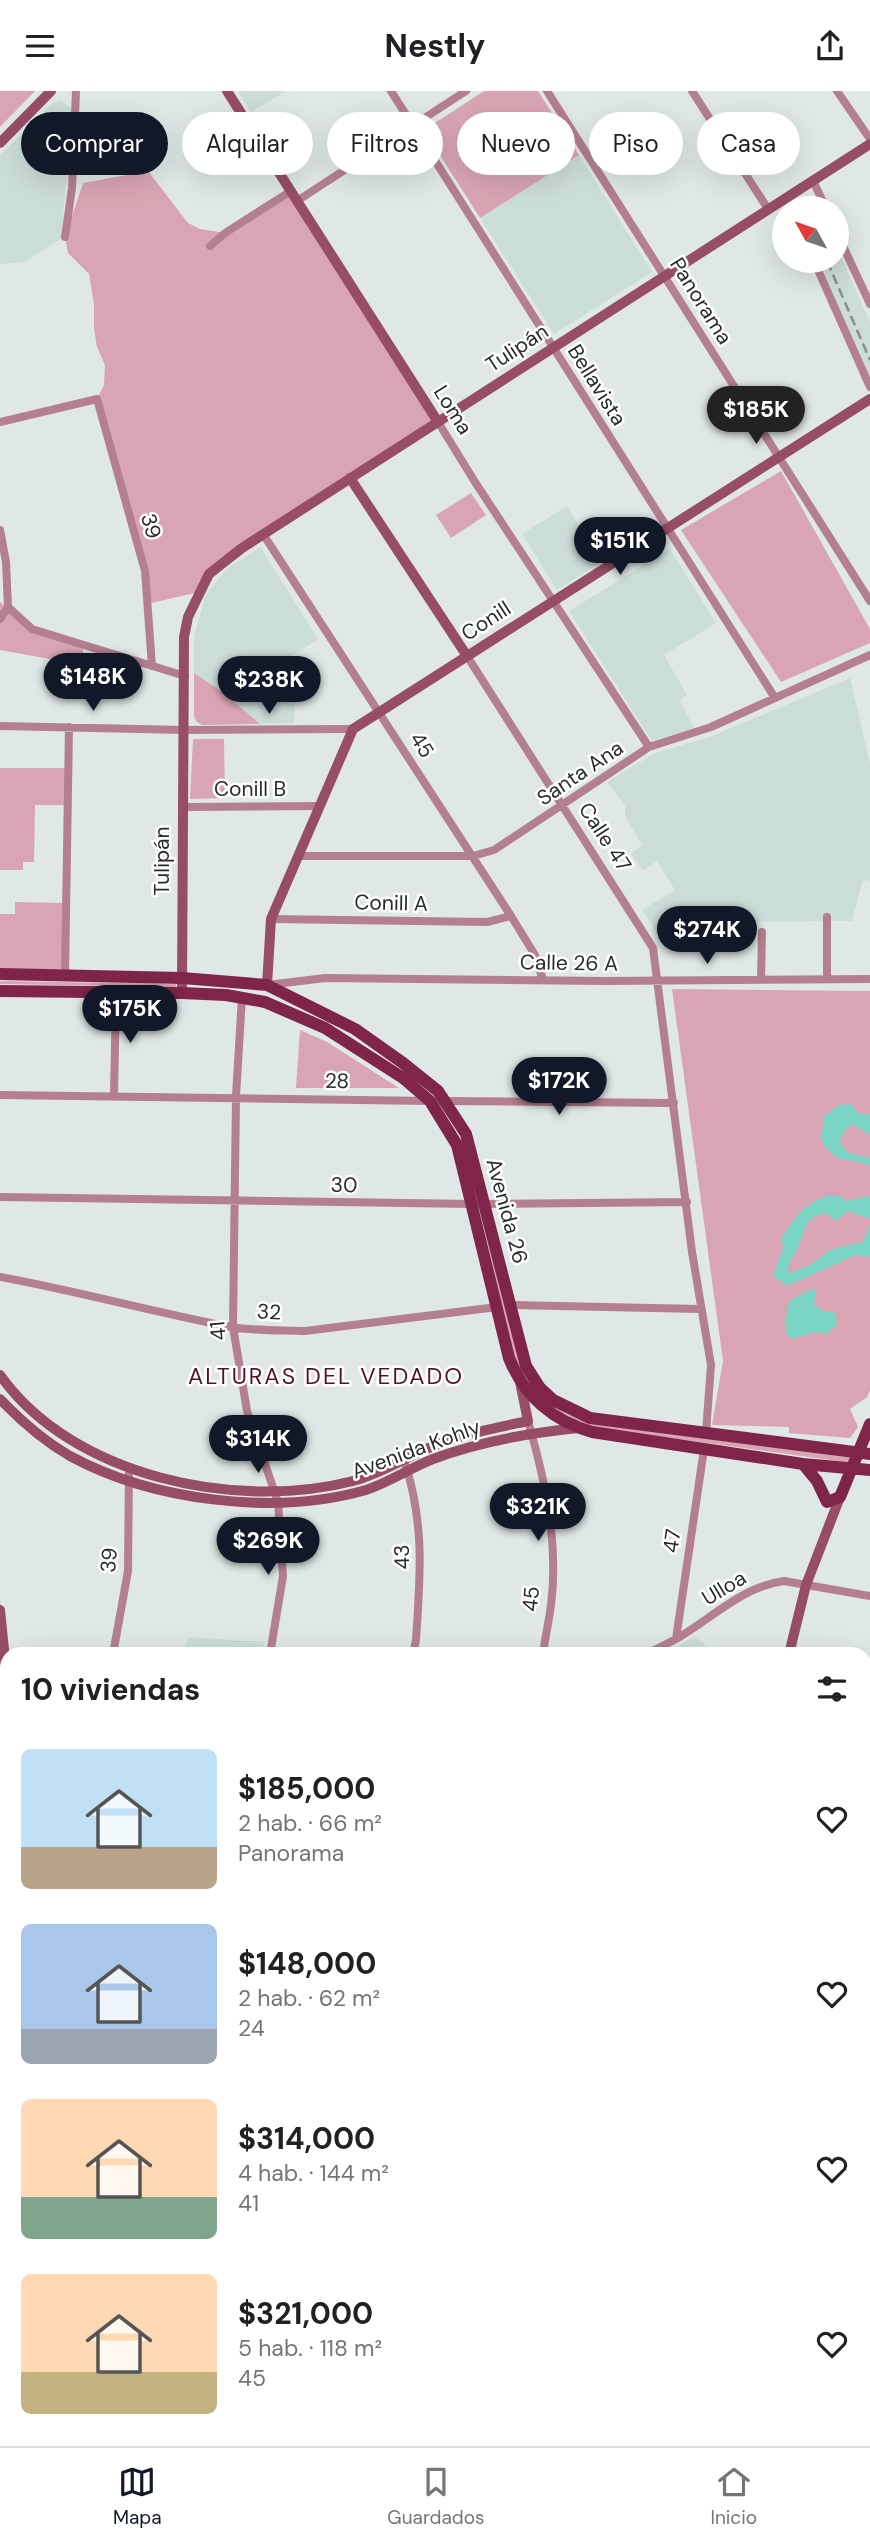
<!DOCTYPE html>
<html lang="es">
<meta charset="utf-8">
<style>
:root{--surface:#fff;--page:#f6f6f6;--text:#202124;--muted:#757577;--line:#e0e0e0;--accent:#111827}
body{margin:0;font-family:"DM Sans",sans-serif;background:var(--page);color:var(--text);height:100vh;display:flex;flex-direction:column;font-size:26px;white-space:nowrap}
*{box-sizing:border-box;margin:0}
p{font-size:23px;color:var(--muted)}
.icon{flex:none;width:38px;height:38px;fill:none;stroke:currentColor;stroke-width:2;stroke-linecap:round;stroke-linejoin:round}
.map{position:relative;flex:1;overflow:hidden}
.sheet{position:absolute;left:0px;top:1556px;width:872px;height:800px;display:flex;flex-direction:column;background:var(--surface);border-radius:21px 21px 0 0;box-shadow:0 7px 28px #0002}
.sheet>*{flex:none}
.top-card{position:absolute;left:21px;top:21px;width:830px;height:63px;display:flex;gap:14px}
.needle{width:46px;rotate:310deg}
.controls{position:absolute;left:772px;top:105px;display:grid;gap:14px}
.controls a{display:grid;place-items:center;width:77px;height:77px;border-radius:50%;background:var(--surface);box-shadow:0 7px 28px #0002;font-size:35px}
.price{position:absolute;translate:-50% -60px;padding:0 16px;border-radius:24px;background:var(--accent);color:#fff;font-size:23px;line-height:46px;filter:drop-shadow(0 2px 4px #0008)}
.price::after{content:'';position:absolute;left:50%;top:42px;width:21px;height:16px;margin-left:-10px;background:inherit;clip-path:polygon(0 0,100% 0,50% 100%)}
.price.current{background:#222;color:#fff}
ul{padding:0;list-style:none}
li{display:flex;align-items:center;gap:21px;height:175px;padding:0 21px}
li span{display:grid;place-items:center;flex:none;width:196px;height:140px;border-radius:10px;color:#555}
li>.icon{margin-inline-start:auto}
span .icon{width:84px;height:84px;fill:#fffc;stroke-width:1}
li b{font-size:30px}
h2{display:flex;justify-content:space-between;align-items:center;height:84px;padding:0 21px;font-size:30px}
.pill{padding:0 24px;border-radius:32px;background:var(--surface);box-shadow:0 7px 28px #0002;font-size:24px;line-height:63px}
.pill.current{background:var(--accent);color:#fff}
header{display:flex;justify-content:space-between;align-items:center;height:91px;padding:0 21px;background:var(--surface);font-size:32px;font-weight:700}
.tabs{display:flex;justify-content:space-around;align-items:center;height:98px;border-top:2px solid var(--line);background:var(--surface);font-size:19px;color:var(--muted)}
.tabs a{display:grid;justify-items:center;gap:4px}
.tabs .current{color:var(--accent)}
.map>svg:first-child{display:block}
</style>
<header><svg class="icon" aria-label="menu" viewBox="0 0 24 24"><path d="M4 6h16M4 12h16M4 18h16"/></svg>Nestly<svg class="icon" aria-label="share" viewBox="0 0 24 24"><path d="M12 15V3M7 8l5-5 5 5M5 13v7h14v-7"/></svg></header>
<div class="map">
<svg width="870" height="2355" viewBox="0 0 870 2355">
<rect width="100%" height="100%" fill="#dfe8e6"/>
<path fill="#cbddd9" d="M238,0H286L251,21Z
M61,10L73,19L61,148L24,171L0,173V64L53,12Z
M579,64L652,181L554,243L480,127Z
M837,156L870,231V286L818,170H836Z
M567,415L602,471L557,499L522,443Z
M260,456L318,548L284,570L296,590L294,632L202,634L196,630L194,625V546L206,503L228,477Z
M670,458L716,532L664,564L687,604L680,610L694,637L652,650L569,520Z
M850,587L870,672V790L863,788L852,830L703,831L692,823L658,844L642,819L675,799L657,770L643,780L631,763L642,754L625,725V714L607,691L653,663L712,645Z
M694,1545L717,1563H666Z
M188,1546L265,1551L262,1563H183Z"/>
<path fill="#d9a5b4" d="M0,0H35L0,36Z
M484,0H538L579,64L480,127L424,39Z
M148,80L188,132L200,138L225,142L291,100L438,331L242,457L199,501L147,513L145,480L97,308L104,294L105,274L97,256L94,238V214L89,183L68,162L65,146L83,92Z
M781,380L870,538V552L781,591L681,439Z
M471,402L486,424L451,447L436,424Z
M0,511L32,538L83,554V572L61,570L0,559Z
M194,582L221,600L260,633L202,634L196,630L194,625Z
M193,648H224L225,707L190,708Z
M0,677H68L67,714H35L34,771H23V779H0Z
M15,811L67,812L65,885L0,883V823H15Z
M0,890L176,893V896L0,893Z
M672,898L870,900V1299L867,1306L850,1318L858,1336L850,1347L789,1342V1336L712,1334L723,1270Z
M300,939L327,951L399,997H296Z
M479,1116L521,1276L545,1309L566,1323L589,1332L854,1367L852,1372L598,1337C558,1327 530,1302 514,1265Z
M0,1508L7,1588V1883L0,1882Z
M0,1905H7V2278L0,2259Z
M864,2200H870V2355H649L641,2349L864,2348Z
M451,2348L453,2355H36L34,2349Z"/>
<path fill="#7ad5c5" d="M851,1013L858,1022L870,1024V1044L852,1033L844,1040L840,1052L849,1062L870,1067V1075C845,1063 837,1078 820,1046L824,1034L823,1026L839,1014Z
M830,1104L843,1106L844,1110L870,1105V1128L848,1120L836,1130L826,1122C804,1126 806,1138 798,1156C794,1166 788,1170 788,1182L808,1175L832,1158L863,1151L870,1133V1166L856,1164L787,1195L773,1185L783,1157L781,1147C796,1126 804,1111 830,1104Z
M816,1197L814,1213L823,1220L835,1221L837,1233L827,1243L815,1241L792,1248L785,1241C788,1208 784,1210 816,1197Z"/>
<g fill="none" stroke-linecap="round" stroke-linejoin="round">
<path stroke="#7ad5c5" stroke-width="18" d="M333,2348L335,2355"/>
<path stroke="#b47f8f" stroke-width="8" d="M391,0L775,607
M547,0L870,510
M692,0L768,118
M837,0L870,48
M813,90L826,117
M297,110L466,0
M836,140L870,213
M65,146L72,97L76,0
M210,155L225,142L291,100
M814,170L870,296
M0,331L97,308L145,480L152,575
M438,331L475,391L649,656
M0,439L6,471L8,516
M263,443L511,825L535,864L543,889
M8,516L32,538L185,585
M0,528L8,516
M467,565L653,857L692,1161L711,1274L706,1341
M0,635L185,639L353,638
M182,716L319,715
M298,765H473L494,759L649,656L711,636L870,564
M827,826V888
M271,828L487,831L511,825
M65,885L69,636
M761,888L762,841
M268,894L325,887L605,890L870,888
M242,906L236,1005L233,1236L247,1320L278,1411L283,1485L270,1563
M0,1004L429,1010
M114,1006L116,902
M442,1010L674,1012
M0,1106L472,1113L687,1111
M0,1186C77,1200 153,1221 231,1236C255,1240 281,1239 305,1240L497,1216
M511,1214L700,1218
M528,1330C545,1389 559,1452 551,1514C549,1530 545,1547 543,1563
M406,1375C425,1437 420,1487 416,1549L413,1563
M676,1548L704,1358
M113,1563L128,1480L129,1377
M646,1563C656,1558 667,1553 676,1548C711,1528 743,1495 784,1490L870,1505
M864,1628L870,1629
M864,1869L870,1868
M864,1977L870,1976
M864,2092H870
M452,2348L454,2355
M764,2348L769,2355"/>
<path stroke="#974d66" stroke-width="10" d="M227,0L438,331
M0,52L51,0
M350,387L467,565
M267,894L271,828L353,638L870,308
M182,902L184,546L188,526L209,483L242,457L870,53
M0,1284C72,1386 237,1420 353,1390C381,1383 404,1367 431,1356C462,1343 495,1337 528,1330L520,1291
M0,1308C21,1330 44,1350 70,1365C153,1410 275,1425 366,1399C390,1391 410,1377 433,1368C480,1350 529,1342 578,1337
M0,1519L7,1588
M789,1563L806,1494L840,1406
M864,1747L870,1751
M0,1826L7,1829
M0,2099L7,2107
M864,2186H870
M864,2198H870
M132,2348L133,2355
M558,2355L562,2348"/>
<path stroke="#80254a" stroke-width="12" d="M0,883L182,887L267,894L355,938L403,972L438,1000L466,1043L526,1275L540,1297L553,1309L590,1327L870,1363
M0,900L182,902L226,904L265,911L325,937L403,987L430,1010L457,1054L509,1267C524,1305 553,1330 592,1341L803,1373L870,1379
M803,1373L817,1390L827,1411L840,1406L870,1333"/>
<path stroke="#888e8d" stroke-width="2.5" stroke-dasharray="10 5" stroke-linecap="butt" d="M827,170L870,269"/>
</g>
<g text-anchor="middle" stroke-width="5" stroke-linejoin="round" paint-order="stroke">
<g font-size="21" fill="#282c2b" stroke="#fff">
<text transform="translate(701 210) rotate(58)" y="7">Panorama</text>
<text transform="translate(517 257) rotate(-33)" y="7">Tulipán</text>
<text transform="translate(597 294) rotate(58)" y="7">Bellavista</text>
<text transform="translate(453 319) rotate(58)" y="7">Loma</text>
<text transform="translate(151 435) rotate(74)" y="7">39</text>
<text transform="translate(486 530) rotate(-33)" y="7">Conill</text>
<text transform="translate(422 654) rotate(57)" y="7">45</text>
<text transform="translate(580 682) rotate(-34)" y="7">Santa Ana</text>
<text x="250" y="705">Conill B</text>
<text transform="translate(605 746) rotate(57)" y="7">Calle 47</text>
<text transform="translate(162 770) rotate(-90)" y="7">Tulipán</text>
<text transform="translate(391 812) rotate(1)" y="7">Conill A</text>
<text transform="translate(569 872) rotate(1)" y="7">Calle 26 A</text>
<text transform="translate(337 990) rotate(1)" y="7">28</text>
<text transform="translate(344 1094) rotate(1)" y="7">30</text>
<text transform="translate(507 1120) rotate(75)" y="7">Avenida 26</text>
<text transform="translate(269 1221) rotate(3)" y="7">32</text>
<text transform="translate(218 1240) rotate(-95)" y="7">41</text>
<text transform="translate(416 1358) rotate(-20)" y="7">Avenida Kohly</text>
<text transform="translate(672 1450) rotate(-82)" y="7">47</text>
<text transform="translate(402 1466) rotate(-91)" y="7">43</text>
<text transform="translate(109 1469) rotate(-86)" y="7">39</text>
<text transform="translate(724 1497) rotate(-31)" y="7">Ulloa</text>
<text transform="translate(531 1508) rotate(-85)" y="7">45</text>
</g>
<g font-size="23" letter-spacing="2" fill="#53112c" stroke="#fff">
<text x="326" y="1293">ALTURAS DEL VEDADO</text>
</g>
</g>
</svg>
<div class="controls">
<a><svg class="needle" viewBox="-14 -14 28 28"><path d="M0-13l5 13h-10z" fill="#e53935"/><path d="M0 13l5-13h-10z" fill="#757577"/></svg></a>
</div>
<b class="price current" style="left:756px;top:355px">$185K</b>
<b class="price" style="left:620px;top:486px">$151K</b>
<b class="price" style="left:93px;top:622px">$148K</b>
<b class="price" style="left:269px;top:625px">$238K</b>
<b class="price" style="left:707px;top:875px">$274K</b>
<b class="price" style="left:130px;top:954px">$175K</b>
<b class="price" style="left:559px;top:1026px">$172K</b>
<b class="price" style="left:258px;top:1384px">$314K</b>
<b class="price" style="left:538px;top:1452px">$321K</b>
<b class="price" style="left:268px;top:1486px">$269K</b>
<div class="top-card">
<a class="pill current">Comprar</a>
<a class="pill">Alquilar</a>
<a class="pill">Filtros</a>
<a class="pill">Nuevo</a>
<a class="pill">Piso</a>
<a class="pill">Casa</a>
</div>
<section class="sheet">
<h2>10 viviendas<svg class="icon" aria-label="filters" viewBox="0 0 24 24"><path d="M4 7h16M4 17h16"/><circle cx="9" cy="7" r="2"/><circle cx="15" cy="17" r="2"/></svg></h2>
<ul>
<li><span style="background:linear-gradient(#bfe0f5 70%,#b9a48a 0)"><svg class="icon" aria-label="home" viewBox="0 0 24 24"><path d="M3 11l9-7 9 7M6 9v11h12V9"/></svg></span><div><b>$185,000</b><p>2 hab. · 66 m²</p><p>Panorama</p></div><svg class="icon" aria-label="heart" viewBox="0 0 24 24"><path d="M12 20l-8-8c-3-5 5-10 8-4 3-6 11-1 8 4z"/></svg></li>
<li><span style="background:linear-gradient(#a9c7e8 75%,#9aa5b1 0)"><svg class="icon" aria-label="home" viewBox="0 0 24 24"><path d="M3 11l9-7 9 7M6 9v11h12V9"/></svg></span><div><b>$148,000</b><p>2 hab. · 62 m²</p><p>24</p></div><svg class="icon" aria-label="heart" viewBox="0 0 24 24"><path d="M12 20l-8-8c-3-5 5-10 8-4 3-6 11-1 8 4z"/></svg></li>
<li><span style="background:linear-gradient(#ffd9b3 70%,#7fa58c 0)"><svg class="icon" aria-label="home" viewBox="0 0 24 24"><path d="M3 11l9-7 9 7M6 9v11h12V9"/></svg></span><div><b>$314,000</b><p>4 hab. · 144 m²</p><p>41</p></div><svg class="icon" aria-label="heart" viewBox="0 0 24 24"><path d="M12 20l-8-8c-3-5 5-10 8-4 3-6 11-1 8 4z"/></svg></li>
<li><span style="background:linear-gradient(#ffd9b3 70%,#c2b280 0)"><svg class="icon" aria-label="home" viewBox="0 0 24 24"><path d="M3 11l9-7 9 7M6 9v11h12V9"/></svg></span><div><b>$321,000</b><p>5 hab. · 118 m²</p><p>45</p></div><svg class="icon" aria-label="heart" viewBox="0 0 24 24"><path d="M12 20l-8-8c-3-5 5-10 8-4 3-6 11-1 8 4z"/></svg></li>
</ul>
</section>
</div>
<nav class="tabs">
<a class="current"><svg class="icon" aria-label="map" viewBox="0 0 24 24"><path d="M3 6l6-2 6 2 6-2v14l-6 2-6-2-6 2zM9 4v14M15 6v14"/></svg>Mapa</a>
<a><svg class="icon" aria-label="saved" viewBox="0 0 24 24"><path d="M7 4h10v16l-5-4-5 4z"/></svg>Guardados</a>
<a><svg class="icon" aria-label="home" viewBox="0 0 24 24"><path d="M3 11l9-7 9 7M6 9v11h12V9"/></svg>Inicio</a>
</nav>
